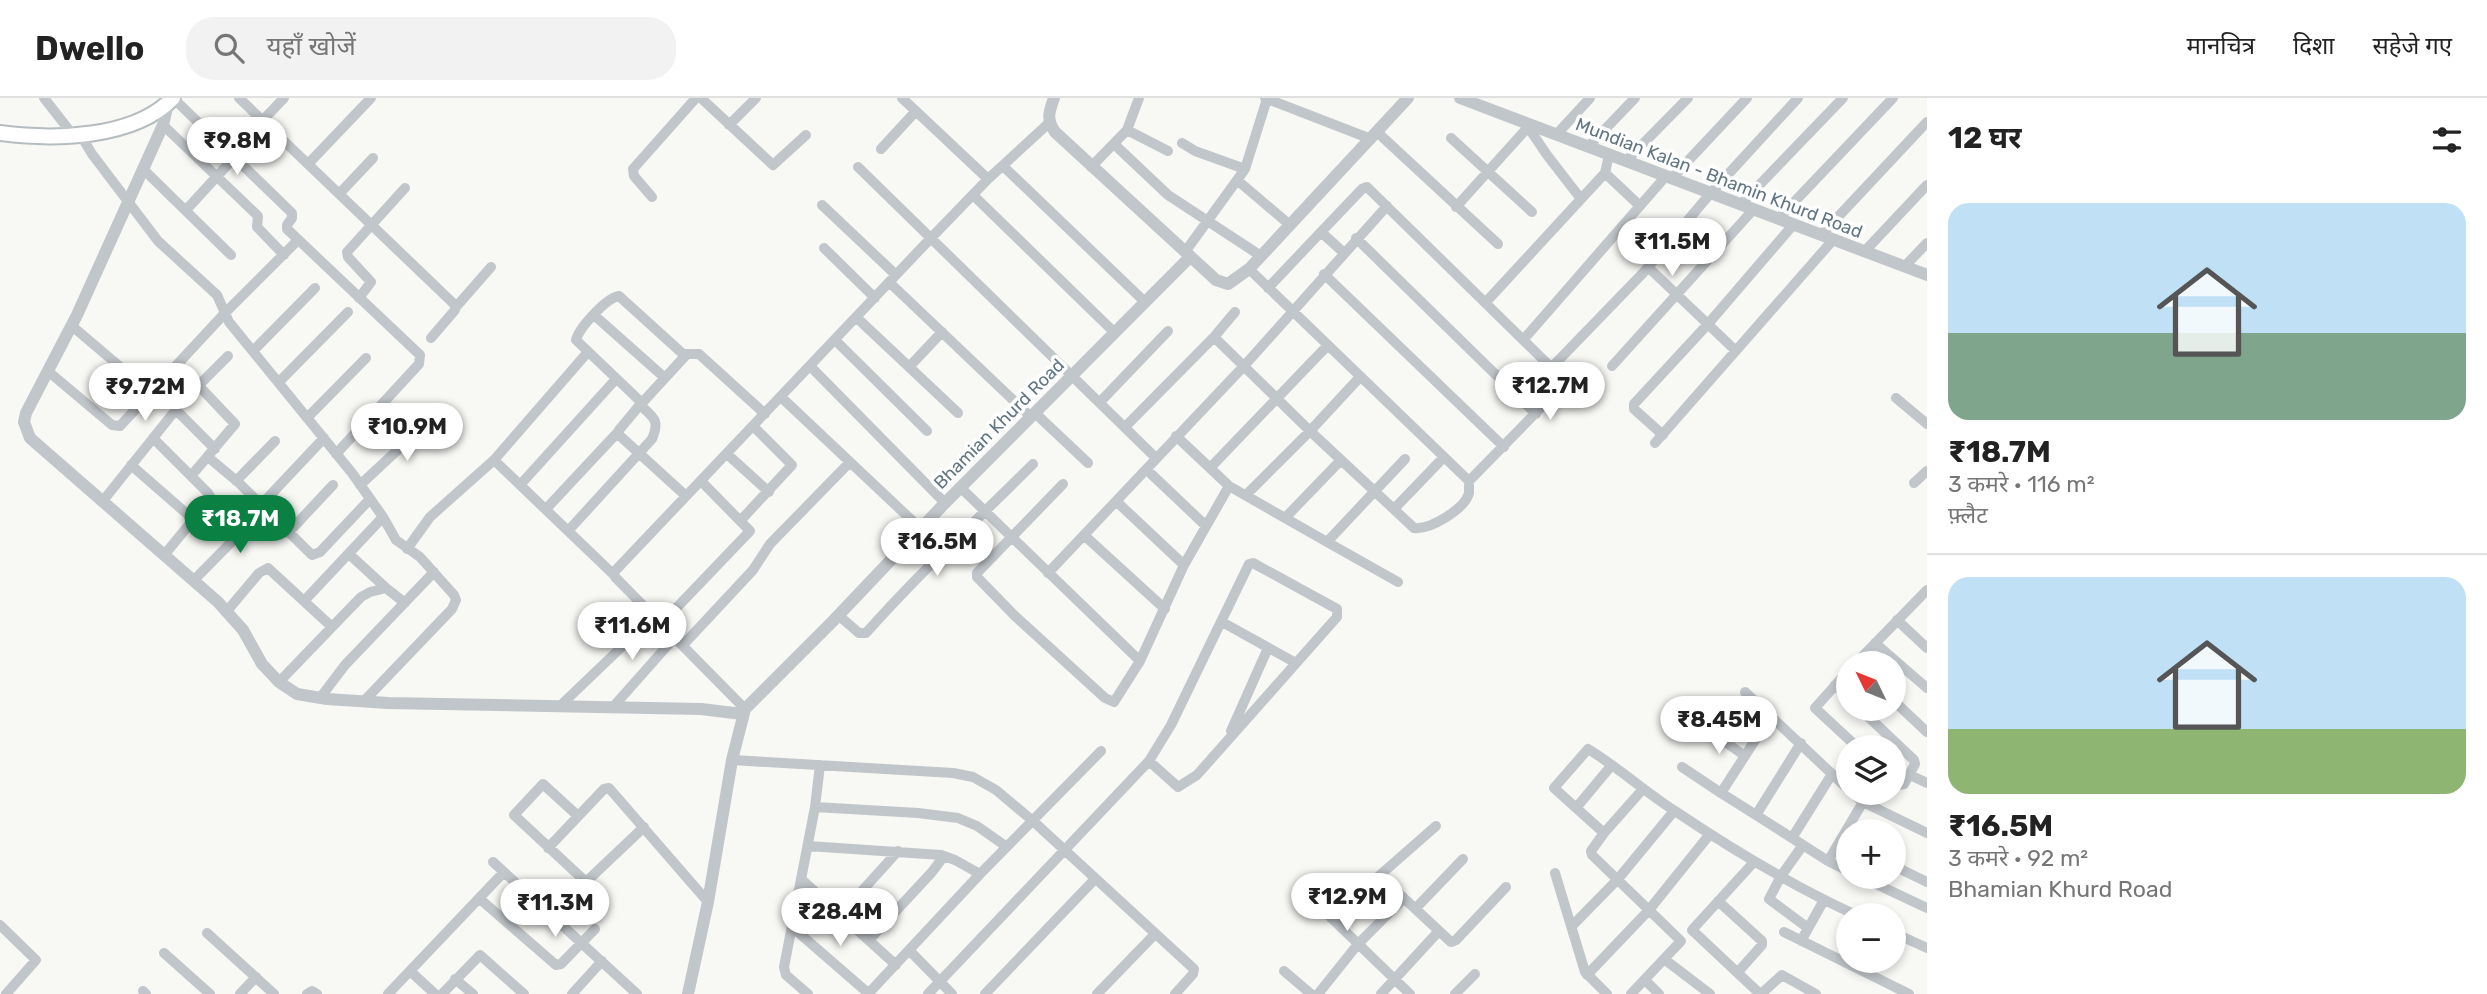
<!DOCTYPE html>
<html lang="hi">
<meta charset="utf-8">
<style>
:root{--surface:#fff;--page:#f2f2f2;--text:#222;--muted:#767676;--line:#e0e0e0;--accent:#0b8043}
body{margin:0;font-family:Rubik,"Noto Sans Devanagari",sans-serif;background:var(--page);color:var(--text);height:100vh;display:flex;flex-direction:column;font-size:26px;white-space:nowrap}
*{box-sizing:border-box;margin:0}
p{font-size:23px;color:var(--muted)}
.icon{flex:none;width:38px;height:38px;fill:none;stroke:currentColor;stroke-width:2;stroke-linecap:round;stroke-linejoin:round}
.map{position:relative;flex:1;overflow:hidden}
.side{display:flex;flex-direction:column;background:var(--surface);width:560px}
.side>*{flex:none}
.needle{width:46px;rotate:313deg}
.fabs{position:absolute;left:1836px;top:553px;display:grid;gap:14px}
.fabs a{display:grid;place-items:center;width:70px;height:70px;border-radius:50%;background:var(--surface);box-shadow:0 4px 10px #0003;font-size:35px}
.price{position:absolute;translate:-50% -60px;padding:0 16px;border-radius:24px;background:#fff;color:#222;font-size:23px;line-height:46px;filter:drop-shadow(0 2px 4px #0008)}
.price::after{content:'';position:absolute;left:50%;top:42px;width:21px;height:16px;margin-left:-10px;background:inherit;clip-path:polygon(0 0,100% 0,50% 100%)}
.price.current{background:var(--accent);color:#fff}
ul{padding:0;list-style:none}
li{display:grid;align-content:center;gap:14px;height:371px;padding:0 21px}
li+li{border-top:2px solid var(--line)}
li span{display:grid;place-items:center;height:217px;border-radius:21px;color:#555}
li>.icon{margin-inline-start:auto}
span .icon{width:126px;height:126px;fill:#fffc;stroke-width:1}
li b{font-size:30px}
h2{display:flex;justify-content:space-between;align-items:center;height:84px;padding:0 21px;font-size:30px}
header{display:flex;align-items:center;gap:42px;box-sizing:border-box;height:98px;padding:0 35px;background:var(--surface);border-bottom:2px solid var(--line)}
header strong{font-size:33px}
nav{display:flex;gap:38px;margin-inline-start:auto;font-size:24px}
.search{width:490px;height:63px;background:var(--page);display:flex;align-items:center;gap:18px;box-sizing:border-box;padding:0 24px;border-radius:28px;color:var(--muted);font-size:26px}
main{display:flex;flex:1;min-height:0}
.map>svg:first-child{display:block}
</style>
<header>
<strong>Dwello</strong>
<div class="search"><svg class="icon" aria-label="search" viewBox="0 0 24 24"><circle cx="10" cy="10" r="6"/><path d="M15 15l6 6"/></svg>यहाँ खोजें</div>
<nav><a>मानचित्र</a><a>दिशा</a><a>सहेजे गए</a></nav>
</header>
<main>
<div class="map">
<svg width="1927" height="896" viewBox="0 0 1927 896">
<rect width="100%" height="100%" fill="#f8f8f5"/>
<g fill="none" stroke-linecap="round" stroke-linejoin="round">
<defs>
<path id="secondary" d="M0,35C53,42 134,41 173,0"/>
</defs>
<use href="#secondary" stroke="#b5bcc0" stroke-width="18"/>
<path stroke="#c1c6ca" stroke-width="10" d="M44,0L73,37
M173,0L292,115V120L287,127V131L420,257L419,266L336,356
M239,0L455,207V212L431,240
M701,0L773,67L806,37
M902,0L988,81
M1265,0L1371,41
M263,22L284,0
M1526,26L1547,57L1581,101
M163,27L258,118L257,129L284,157
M729,27L756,0
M1127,32L1168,53
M1377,34L1498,146
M80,36L92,56L158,143L217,197L229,224L352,375L383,419L396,442L420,459L454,497L456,502L452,511L364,603
M1556,37L1590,0
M1451,40L1532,114
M1182,45L1195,53L1245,71
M1114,46L1168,97L1261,158
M1588,49L1635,0
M881,51L916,13
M1626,63L1688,0
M309,65L371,0
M1003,68L1145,204
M858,69L1155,359
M1091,69L1127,32L1139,0
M143,71L231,157
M1605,75L1640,108
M1671,81L1747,0
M1237,82L1290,127
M340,95L373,60
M973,97L1115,235
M652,99L634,78L633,71L696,0
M822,107L896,177
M1740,107L1843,0
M1456,109L1528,29
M186,112L266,25
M1778,121L1893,0
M1821,137L1927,24
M1356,140L1536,316
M824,150L875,200
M1185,154L1245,71L1267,1
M1864,154L1927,87
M1648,169L1736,253
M1904,169L1927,145
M1249,171L1469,383L1562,288L1563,281L1367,89L1362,91L1321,134
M1324,176L1504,349
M889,184L1031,319
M1268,190L1321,134L1343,154
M359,200L371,184L348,159L347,154L405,90
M1486,204L1605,75L1609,57
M456,209L491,169
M594,217L665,280
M856,219L958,315
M72,228L151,295
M1214,239L1310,333L1414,430C1430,432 1465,411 1469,395C1469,394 1469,384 1469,383
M1524,241L1666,78
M835,242L927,333
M253,253L315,190
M810,268L945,405
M1612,268L1753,112
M909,269L942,234
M1552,269L1643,175L1710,96L1798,0
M49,274L112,327L120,328L225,215L298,142
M279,284L348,214
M781,299L920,430
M1896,300L1927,326
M1100,304L1168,233
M641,306L687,256
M176,312L215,351
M1035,315L1088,365
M307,320L366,260
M1125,329L1214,239L1235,214
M1663,337L1634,311V306L1708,226L1793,127
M1176,338L1210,370L1327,248
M153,340L208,395L211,400L165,456
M1655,345L1833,142
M727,356L769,394
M208,359L239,385L312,457L320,454L370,401
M494,362L614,477
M131,367L194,422
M1210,370L1229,388L1327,444L1405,361
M1147,372L1205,427
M191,378L235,326L198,287
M236,383L275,343
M1914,385L1927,373
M1063,386L977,475V479L1015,518L1105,600L1114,604L1140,563L1184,467L1229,388
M360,387L432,320
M520,387L616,281
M961,390L1140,563
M1246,397L1310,333L1360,279
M686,398L619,337V332L639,308L640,303L576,242C579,230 606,200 619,198L683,256H699L765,316
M102,404L182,304L228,258
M1117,404L1184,467
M260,408L324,340
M546,411L618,334
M1394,411L1444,359
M1285,420L1341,362
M741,422L792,367L753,328
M568,433L652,341C660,322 654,320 640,307
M288,435L333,387
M1085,438L1165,511
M1327,444L1398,484
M407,451L430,419L494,362L587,255
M349,456L386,490
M1048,475L1244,268L1387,108
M194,482L264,411
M304,503L383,419
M227,513L259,475L268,470L332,529
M838,517L859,535H866C919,475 977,422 1033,366
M1897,522L1927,550
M1222,524L1296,565
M661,526L750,433L701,383
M1875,545L1927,590
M683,547L753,472L770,446L850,364
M1856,565L1927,492
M1848,573L1815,610L1857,649
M279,584L361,499L370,494L386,490L405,505
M1835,587L1848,599
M1745,594L1848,691
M320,600L345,567L434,474
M1894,603L1927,634
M561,607L654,518
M613,609L675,539
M745,611L615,479L614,474L931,140L988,81L1049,25
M1860,611L1914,662L1915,666L1904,686L1899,687L1894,682
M1770,619L1721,695L1756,717L1801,645
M1231,633L1268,550
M1710,633L1745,658
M732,662L953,675L973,679L996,692L1033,723L1194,871L1193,876L1175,896
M1682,669L1721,695
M1832,676L1792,740L1828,763L1863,704
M1910,677L1927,685
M1852,695L1863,704L1927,735
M815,709L918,715L958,720L977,728L1007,749
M1576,710L1611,668
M1756,717L1792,740
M578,718L543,686L514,717L586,784L644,729
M1604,735L1643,691
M1803,747L1781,778L1769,801L1808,830
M808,748L941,757L955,762L980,776
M548,750L604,691L609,690L708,804
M1828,763L1848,773
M493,764L637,896
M1754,764L1692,832L1760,896
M1894,768L1927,784
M1555,775L1585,874L1607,896
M1380,778L1451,844L1456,842L1506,789
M1861,779L1927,810
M801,781L896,867
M480,801L556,867L561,866L595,831
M1718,803L1762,843V847L1738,874
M1319,808L1410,896
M1415,811L1463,761
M842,815L898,753
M1331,820L1436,728
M0,827L36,862L6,896
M1572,828L1618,781L1674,713
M792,829L868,895
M1784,834L1909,896
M207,835L274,896
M1894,835L1927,850
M869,842L932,774L944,758
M1801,843L1824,802
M910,853L952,896
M164,855L210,896
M1664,861L1710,896
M410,873L435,896
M1284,873L1311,896
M1587,877L1649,812L1710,736
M455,881L473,896
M1645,882L1659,896
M143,893L146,896
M240,896L256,879
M307,896L312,893L317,896
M388,896L504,774
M442,896L480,857L524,896
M572,896L602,863
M808,896L786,877L784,869L815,709L820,667
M868,896L980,776L1101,653
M928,896L1149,663L1171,627L1249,466L1253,465L1337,511V519L1197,677L1178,689L1149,663
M985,896L1095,781
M1097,896L1155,836
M1318,896L1358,846L1404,800
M1381,896L1438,834
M1455,896L1475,876
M1631,896L1681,843L1592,757L1591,753L1604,735L1554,690L1588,651C1618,669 1645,694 1675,713C1733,752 1793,788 1856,817
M1761,896L1782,877L1816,896"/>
<path stroke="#c1c6ca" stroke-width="12" d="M1054,0C1049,14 1046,21 1055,34L1216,182L1228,186L1249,171L1408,0
M1460,0L1927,177
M168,5L163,27L77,217L26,315L24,324L30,340L218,504L243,532L262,566L279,584L297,596L327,601L388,605L701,611L742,616
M688,896L708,804L732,662L745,611L833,523L945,405L1190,159"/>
<use href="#secondary" stroke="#fff" stroke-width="14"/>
</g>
<g text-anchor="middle" stroke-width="7" stroke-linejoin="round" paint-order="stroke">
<g font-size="18" fill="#617682" stroke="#fff">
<text transform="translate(1719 80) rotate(21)" y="6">Mundian Kalan - Bhamin Khurd Road</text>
<text transform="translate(999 326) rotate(-45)" y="6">Bhamian Khurd Road</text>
</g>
</g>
</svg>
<div class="fabs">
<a><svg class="needle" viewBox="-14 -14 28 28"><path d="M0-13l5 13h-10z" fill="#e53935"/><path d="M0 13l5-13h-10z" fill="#767676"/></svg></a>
<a><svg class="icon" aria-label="layers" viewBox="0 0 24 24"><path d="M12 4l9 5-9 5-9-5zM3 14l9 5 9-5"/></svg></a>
<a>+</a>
<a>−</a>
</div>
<b class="price" style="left:237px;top:79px">₹9.8M</b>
<b class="price" style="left:1672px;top:180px">₹11.5M</b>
<b class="price" style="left:1550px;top:324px">₹12.7M</b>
<b class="price" style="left:145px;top:325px">₹9.72M</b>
<b class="price" style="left:407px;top:365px">₹10.9M</b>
<b class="price current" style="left:240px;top:457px">₹18.7M</b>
<b class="price" style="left:937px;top:480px">₹16.5M</b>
<b class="price" style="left:632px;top:564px">₹11.6M</b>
<b class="price" style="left:1719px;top:658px">₹8.45M</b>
<b class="price" style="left:1347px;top:835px">₹12.9M</b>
<b class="price" style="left:555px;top:841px">₹11.3M</b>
<b class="price" style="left:840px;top:850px">₹28.4M</b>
</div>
<section class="side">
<h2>12 घर<svg class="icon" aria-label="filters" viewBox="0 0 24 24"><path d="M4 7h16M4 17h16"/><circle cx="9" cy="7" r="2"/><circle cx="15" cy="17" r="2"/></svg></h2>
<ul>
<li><span style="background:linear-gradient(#bfe0f5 60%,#7fa58c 0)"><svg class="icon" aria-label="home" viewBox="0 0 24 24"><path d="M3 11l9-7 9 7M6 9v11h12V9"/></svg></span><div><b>₹18.7M</b><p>3 कमरे · 116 m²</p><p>फ़्लैट</p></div></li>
<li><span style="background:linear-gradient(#bfe0f5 70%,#8fb573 0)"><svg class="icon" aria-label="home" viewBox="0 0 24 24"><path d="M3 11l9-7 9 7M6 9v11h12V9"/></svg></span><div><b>₹16.5M</b><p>3 कमरे · 92 m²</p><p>Bhamian Khurd Road</p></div></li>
</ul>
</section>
</main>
